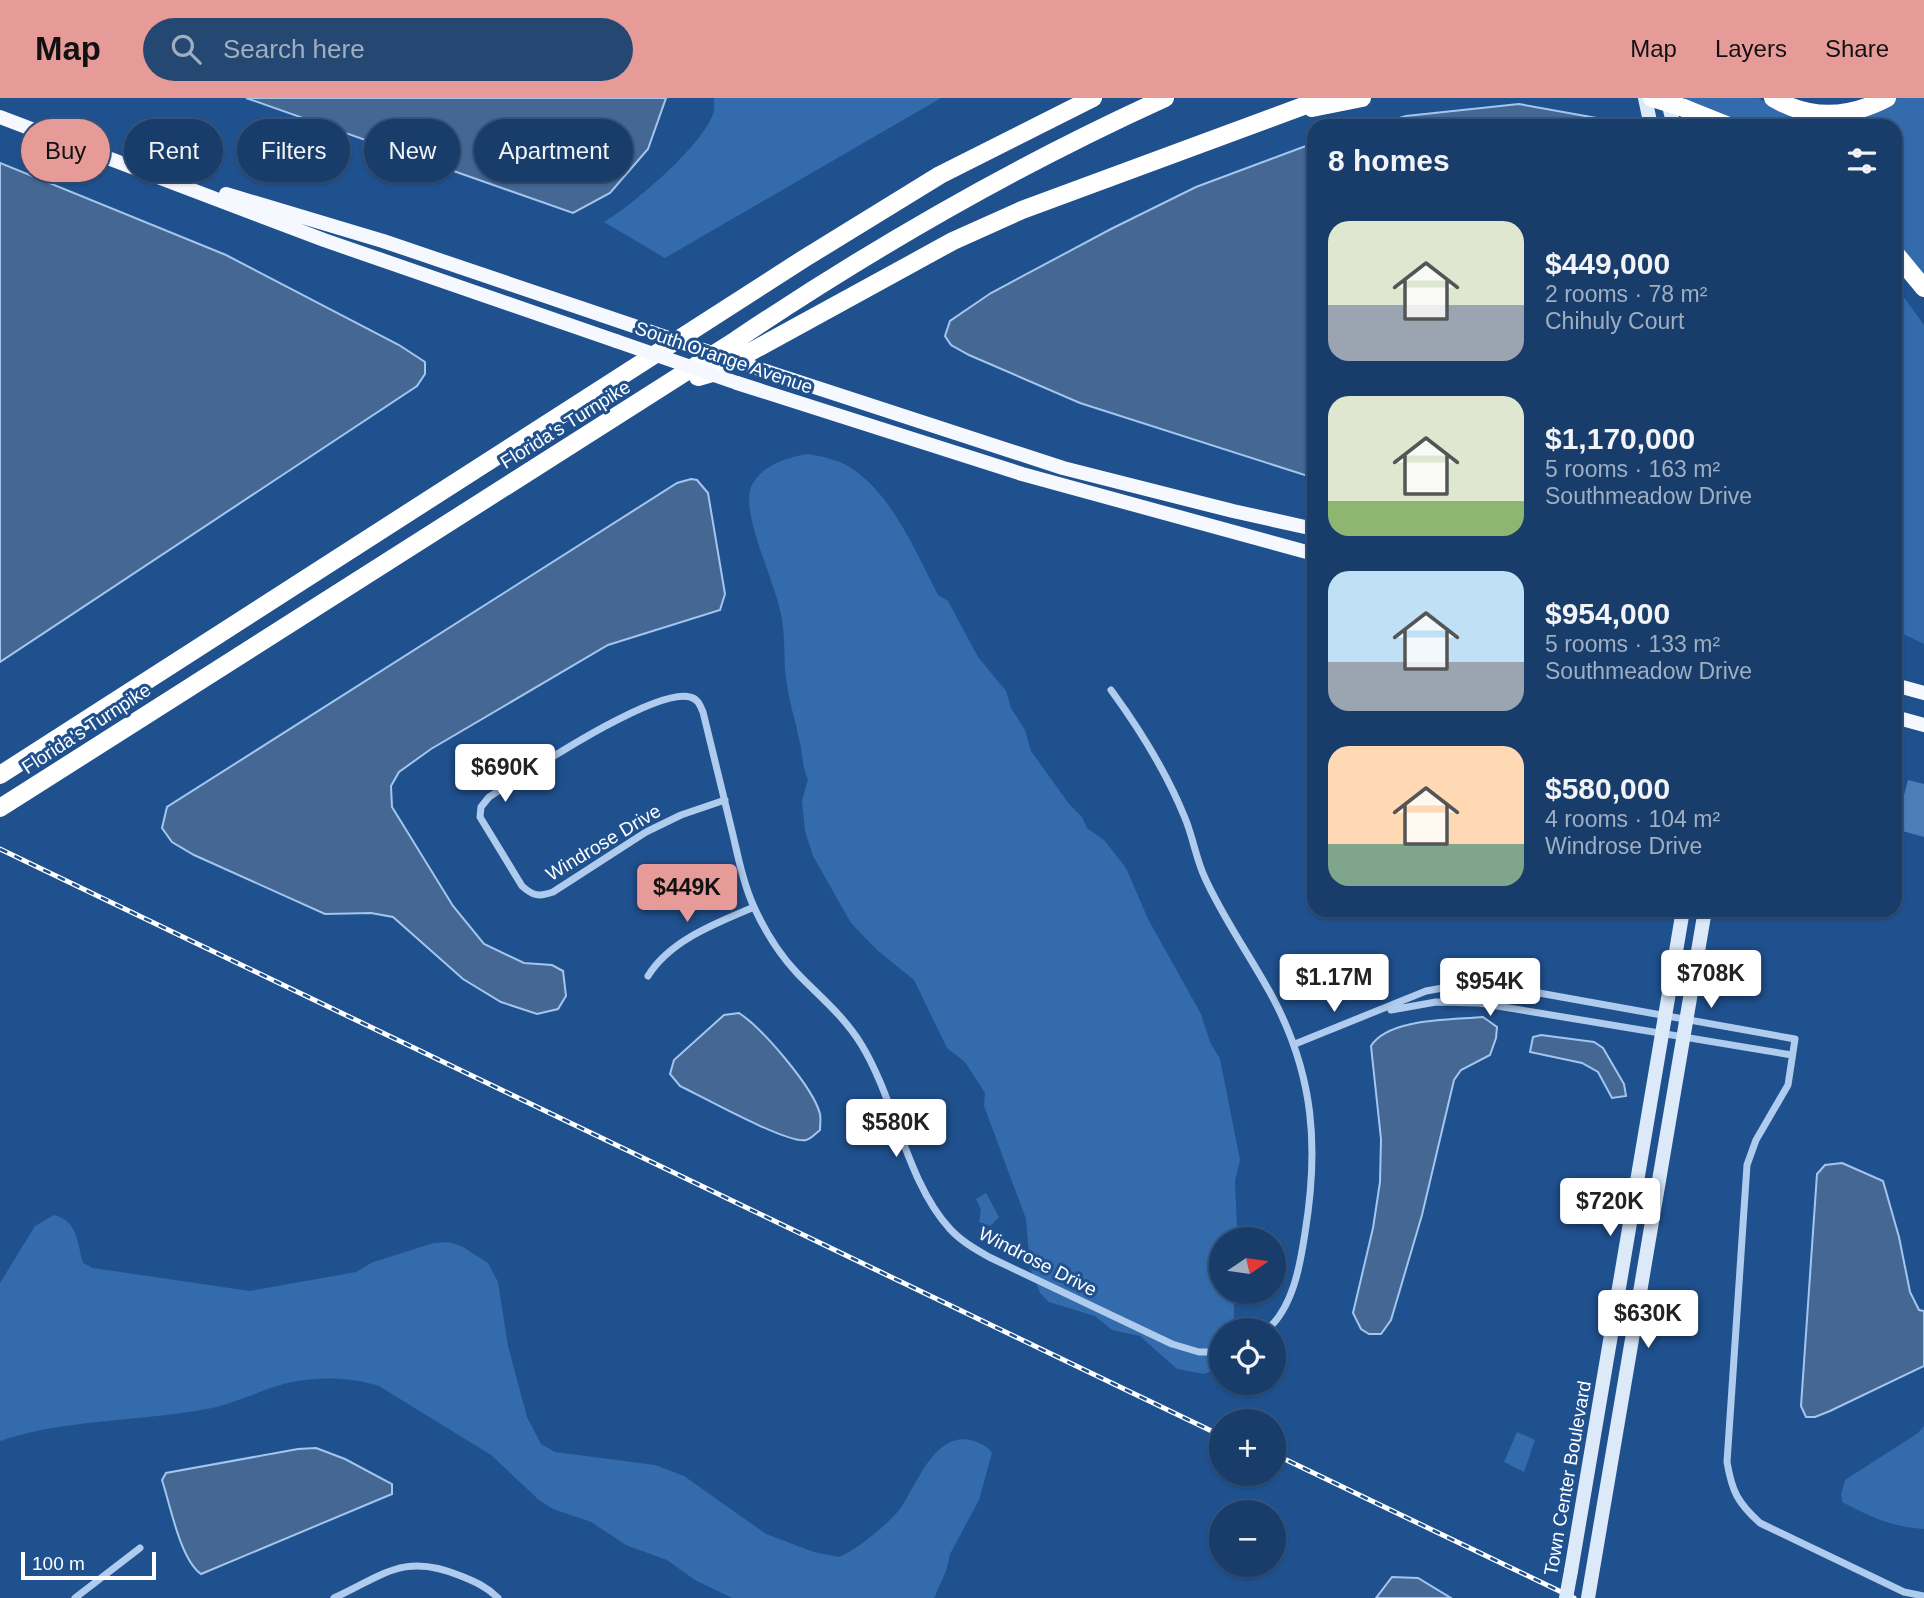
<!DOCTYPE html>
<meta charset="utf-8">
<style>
:root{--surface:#183d6b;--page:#254873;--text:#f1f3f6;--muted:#9faec1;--line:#36567e;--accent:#e69b98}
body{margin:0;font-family:Arial,sans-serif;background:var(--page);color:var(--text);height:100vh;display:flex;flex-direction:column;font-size:26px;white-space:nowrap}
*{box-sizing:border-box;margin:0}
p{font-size:23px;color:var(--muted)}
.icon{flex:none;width:38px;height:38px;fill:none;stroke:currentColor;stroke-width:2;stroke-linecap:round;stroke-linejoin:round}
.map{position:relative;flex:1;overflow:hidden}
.drawer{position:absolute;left:1307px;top:21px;width:595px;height:798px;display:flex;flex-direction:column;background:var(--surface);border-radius:21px;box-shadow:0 2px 5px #0004,0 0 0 2px var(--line)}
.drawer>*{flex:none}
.banner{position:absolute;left:21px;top:21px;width:665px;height:63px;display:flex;gap:14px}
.needle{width:46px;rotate:77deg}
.buttons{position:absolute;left:1209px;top:1129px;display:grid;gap:14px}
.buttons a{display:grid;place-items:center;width:77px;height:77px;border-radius:50%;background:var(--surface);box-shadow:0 2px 5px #0004,0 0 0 2px var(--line);font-size:35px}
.scale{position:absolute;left:21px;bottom:18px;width:135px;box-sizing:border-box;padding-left:7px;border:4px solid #fff;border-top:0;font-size:19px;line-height:24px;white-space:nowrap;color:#fff;-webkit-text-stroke:5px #20518f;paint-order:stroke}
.price{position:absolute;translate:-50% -60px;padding:0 16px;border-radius:7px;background:#fff;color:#222;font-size:23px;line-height:46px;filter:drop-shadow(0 2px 4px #0008)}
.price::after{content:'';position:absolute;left:50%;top:42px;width:21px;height:16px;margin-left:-10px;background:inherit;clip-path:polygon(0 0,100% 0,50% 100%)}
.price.active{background:var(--accent);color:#111}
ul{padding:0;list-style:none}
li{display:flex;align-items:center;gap:21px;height:175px;padding:0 21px}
li span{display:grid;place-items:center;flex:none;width:196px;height:140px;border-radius:21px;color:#555}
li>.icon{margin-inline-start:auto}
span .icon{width:84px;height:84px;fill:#fffc;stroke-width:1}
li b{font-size:30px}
h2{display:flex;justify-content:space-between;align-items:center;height:84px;padding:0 21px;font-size:30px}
.tag{padding:0 24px;border-radius:32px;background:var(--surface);box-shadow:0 2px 5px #0004,0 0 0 2px var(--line);font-size:24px;line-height:63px}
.tag.active{background:var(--accent);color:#111}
header{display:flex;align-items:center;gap:42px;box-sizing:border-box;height:98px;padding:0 35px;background:var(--accent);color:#111}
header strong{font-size:33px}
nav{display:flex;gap:38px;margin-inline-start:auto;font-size:24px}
.search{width:490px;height:63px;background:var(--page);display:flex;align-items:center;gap:18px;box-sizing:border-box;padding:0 24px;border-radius:38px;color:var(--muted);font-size:26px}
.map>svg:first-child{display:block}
</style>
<header>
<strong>Map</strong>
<div class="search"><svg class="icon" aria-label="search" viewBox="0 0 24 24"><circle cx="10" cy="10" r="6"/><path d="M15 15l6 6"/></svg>Search here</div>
<nav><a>Map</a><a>Layers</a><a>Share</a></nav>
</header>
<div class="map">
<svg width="1924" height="1500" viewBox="0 0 1924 1500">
<rect width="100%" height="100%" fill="#20518f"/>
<path fill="#336bad" d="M714,0H941L665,160L604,124C633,107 702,48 713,16C715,12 714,5 714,0Z
M1681,0H1759L1769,7L1884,8L1897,0H1924V176L1895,143V28H1742Z
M1895,187L1924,227V546L1895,532Z
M808,356C824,359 841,362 854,372C894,400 916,455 938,497L948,503L978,559L1006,593L1011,610L1025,632L1031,653L1069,706L1082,719L1087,730L1104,742L1126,770L1148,821L1201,916L1210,944L1220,961L1240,1062L1235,1083L1237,1129L1235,1141H1222V1194H1234V1232H1222L1221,1265L1217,1271L1204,1276L1177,1271L1140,1238L1112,1232L1095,1218L1049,1204L1040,1195L1030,1169L1026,1121L984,1008L985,995L965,964L947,950L914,882L876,851L851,825L813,758L805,733L802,703L808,681C802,669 803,658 800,645C795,621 787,596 785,571C784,550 785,529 779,508C773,481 741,414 751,389C760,368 787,359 808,356Z
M986,1095L999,1119L990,1128L979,1124L981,1112L976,1101Z
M54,1117C78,1123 77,1144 83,1165L93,1170L250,1193L356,1174L371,1165L433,1145L449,1144L463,1149L488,1165L498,1184L508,1248L527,1319L541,1346L555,1354L655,1367L684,1378L766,1436L814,1454L839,1459C857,1452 891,1424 902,1408C918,1384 936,1331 974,1343C982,1346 987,1348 992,1355L979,1402L950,1456L946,1473L934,1500H732L695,1482L667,1462L626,1447L591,1424L553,1411L539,1402L491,1357L379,1288C355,1280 329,1279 304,1282C271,1286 244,1303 212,1310C142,1324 68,1320 0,1343V1185L35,1128Z
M1924,1328V1431C1893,1429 1870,1419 1842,1404L1841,1396L1845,1382L1918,1335Z
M1517,1334L1535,1342L1524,1374L1504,1364Z"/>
<path fill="#446794" stroke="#a3c6ee" stroke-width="2" d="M246,0H666L648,51L610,95L573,115Z
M1519,6L1613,23L1618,28H1372L1406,18Z
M1314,45V380L1080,305L969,257L951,247L945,238L950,223L991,195L1111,131L1196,89Z
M0,65L226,157L399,247L425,264V276L417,288L0,564Z
M691,381L697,382L708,395L725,496L720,512L608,547L431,651L399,674L391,688L392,709L453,808L484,846L524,865L552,867L563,873L566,898L558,911L537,916L501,904L463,881L393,819L371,815L325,816L194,757L172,744L162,730L167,709L677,385Z
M739,915C762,930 813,989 820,1016C821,1021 820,1027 820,1032C816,1035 811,1041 806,1042C789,1047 701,998 680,988L670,976L674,962L724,917Z
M1483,919L1497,929L1496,940L1490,957L1461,972L1454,982L1422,1117L1391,1222L1381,1236H1369L1361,1231L1353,1215L1373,1130L1380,1084L1381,1041L1371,948C1388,920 1452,922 1483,919Z
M1541,937L1594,944L1603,950L1624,986L1626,998L1612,1000L1598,974L1582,965L1530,954L1533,939Z
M1842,1065L1883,1083L1899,1139L1910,1194L1919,1212L1924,1213V1268L1830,1313L1815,1319H1806L1801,1308L1817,1076L1825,1067Z
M316,1350L345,1361L392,1386V1396L201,1476C180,1461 170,1406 162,1382L166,1375L298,1351Z
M1392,1479L1418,1480L1451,1500H1376Z"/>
<path fill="#4c7db8" d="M1908,682L1924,686V739L1895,731Z"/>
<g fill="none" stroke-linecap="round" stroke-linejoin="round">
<path stroke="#afcbed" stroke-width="7" d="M1111,592C1141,633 1166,673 1185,720C1193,739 1196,761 1205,780C1224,822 1251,859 1273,900C1314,978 1319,1049 1305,1135C1300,1168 1293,1209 1267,1232
M725,702L681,717L646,734L553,794C539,799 533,798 522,788L480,719L481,709L489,699C523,678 654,589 690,599C698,601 700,607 703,614C713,654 722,693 732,733C738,758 743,785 754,809C764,831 780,857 797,875C819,898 844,918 861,946C895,1001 907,1085 950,1131C961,1143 975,1151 989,1159L1172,1246L1199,1254H1222
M648,878C670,842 717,825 754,809
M1391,912L1436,904L1479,905L1792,957
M1295,946L1426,893L1454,888L1528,893L1795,941L1788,987L1756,1042L1747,1067L1727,1364C1732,1394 1738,1405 1760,1425L1904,1494L1924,1498
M75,1500L140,1450
M334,1500C384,1477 404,1454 461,1478C476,1484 487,1489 498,1500"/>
<path stroke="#dbe9f9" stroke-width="14" d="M1645,0L1651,28
M1667,0L1674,28
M1571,1473L1683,812
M1588,1500L1705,812"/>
<path stroke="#f5f9ff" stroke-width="14" d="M0,19L324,142L616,243
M226,96L383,143L637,229
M759,271L1063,370L1233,413L1314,431
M737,285L1022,376L1314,456
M1895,587L1924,595
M1895,619L1924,627"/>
<path stroke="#fff" stroke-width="18" d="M1773,0C1810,22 1849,20 1887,0
M1312,10L1362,0
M1684,10L1729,28
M1895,155L1924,190
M698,279L712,275L953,143L1022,112L1325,0
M0,677L805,160L940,77L1093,0
M0,710L736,242C873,150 1015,68 1165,0"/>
<defs>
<path id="rail" d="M0,751L1222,1338
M1274,1356L1574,1500"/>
</defs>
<use href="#rail" stroke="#fff" stroke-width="5"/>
<use href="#rail" stroke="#20518f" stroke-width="2.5" stroke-dasharray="8" stroke-linecap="butt"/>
<path stroke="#dbe9f9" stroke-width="14" d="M1566,1500L1571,1473"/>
<path stroke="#f5f9ff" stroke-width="14" d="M637,229L759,271
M616,243L737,285"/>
<path stroke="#fff" stroke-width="18" d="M1652,0L1684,10"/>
</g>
<g text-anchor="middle" stroke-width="6" stroke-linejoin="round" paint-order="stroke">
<g font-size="19" fill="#fff" stroke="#20518f">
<text transform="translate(724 259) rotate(19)" y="7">South Orange Avenue</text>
<text transform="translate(565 326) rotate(-32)" y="7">Florida's Turnpike</text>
<text transform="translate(86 630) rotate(-33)" y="7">Florida's Turnpike</text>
<text transform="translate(603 744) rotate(-31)" y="7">Windrose Drive</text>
<text transform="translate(1038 1163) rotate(27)" y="7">Windrose Drive</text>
<text transform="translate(1567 1380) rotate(-80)" y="7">Town Center Boulevard</text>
</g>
</g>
</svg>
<div class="buttons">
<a><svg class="needle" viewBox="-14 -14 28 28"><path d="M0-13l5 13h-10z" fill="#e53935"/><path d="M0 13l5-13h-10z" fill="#9faec1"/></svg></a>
<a><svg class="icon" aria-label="locate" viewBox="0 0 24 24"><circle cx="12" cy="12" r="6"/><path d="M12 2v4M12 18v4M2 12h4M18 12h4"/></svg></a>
<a>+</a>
<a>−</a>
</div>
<div class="scale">100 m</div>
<b class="price" style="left:505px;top:706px">$690K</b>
<b class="price active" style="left:687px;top:826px">$449K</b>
<b class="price" style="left:1711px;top:912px">$708K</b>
<b class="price" style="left:1334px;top:916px">$1.17M</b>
<b class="price" style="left:1490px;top:920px">$954K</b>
<b class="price" style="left:896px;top:1061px">$580K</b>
<b class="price" style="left:1610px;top:1140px">$720K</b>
<b class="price" style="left:1648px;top:1252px">$630K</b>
<div class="banner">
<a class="tag active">Buy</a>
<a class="tag">Rent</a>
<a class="tag">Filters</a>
<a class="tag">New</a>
<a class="tag">Apartment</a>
</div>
<section class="drawer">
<h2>8 homes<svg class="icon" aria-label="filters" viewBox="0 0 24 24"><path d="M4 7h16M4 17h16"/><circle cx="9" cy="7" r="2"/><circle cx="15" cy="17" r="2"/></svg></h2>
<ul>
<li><span style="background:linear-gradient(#dfe7d0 60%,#9aa5b1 0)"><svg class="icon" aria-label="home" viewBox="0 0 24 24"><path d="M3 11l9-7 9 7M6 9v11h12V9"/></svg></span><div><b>$449,000</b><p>2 rooms · 78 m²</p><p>Chihuly Court</p></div></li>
<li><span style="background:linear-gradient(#dfe7d0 75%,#8fb573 0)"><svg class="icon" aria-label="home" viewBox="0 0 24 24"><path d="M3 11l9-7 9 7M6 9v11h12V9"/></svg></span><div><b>$1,170,000</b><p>5 rooms · 163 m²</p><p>Southmeadow Drive</p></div></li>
<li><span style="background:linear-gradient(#bfe0f5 65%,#9aa5b1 0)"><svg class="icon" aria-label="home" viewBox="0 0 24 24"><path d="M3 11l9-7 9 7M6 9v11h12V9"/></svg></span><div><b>$954,000</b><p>5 rooms · 133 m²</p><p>Southmeadow Drive</p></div></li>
<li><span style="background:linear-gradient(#ffd9b3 70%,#7fa58c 0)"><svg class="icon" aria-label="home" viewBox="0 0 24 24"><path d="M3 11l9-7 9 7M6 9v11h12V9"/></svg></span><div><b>$580,000</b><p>4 rooms · 104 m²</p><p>Windrose Drive</p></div></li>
</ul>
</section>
</div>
